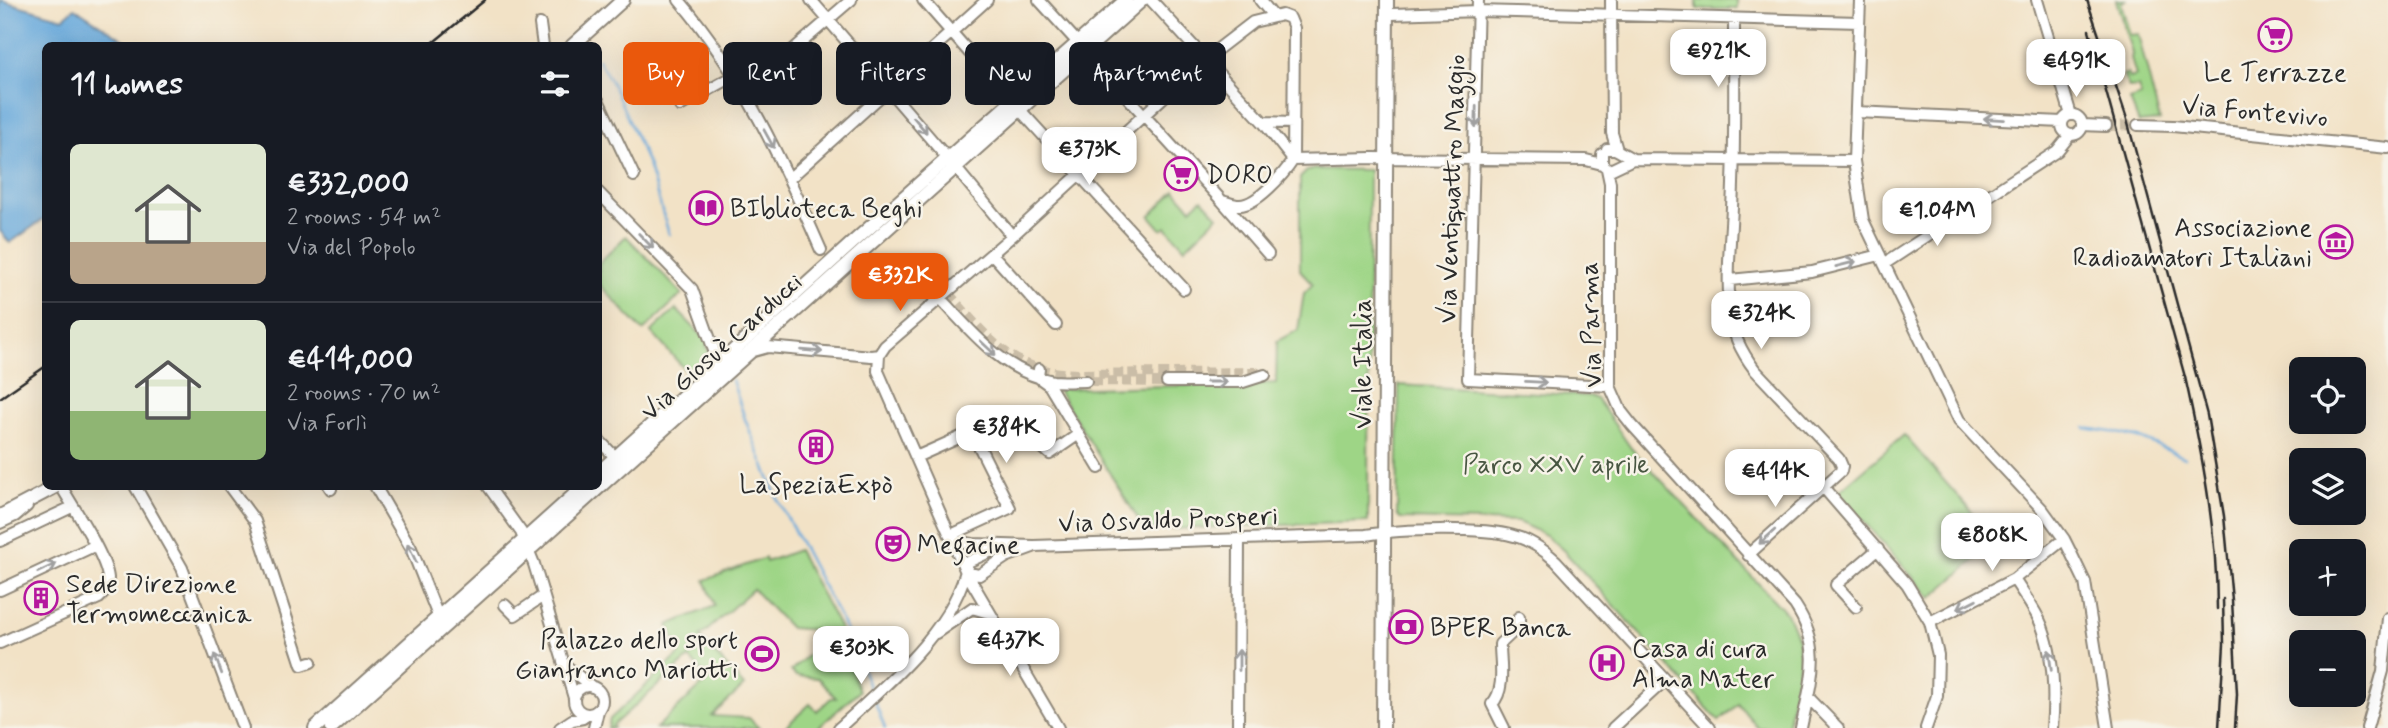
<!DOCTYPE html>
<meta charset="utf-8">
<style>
:root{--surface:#171b24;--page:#20242c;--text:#f1f3f6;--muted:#9ea1a6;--line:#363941;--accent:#ea580c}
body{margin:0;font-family:Mynerve,sans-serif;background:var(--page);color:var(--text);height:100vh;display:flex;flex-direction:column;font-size:26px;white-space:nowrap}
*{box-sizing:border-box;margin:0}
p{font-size:23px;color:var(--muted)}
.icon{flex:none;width:38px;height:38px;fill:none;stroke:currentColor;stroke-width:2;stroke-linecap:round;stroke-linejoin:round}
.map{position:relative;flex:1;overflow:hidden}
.drawer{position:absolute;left:42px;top:42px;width:560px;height:448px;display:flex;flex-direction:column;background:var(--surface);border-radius:10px;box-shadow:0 7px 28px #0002}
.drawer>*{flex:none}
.top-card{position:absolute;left:623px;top:42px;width:665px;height:63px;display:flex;gap:14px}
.controls{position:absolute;left:2289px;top:357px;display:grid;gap:14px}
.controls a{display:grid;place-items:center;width:77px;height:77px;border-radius:10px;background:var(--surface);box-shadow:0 7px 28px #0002;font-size:35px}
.price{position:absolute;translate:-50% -60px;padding:0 16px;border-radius:14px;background:#fff;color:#222;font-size:23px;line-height:46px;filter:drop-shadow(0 2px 4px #0008)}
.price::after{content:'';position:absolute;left:50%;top:42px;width:21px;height:16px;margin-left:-10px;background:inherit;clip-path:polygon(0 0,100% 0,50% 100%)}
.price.active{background:var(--accent);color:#fff}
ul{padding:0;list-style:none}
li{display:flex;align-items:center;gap:21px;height:175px;padding:0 28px}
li+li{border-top:2px solid var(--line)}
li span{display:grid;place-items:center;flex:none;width:196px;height:140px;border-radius:10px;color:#555}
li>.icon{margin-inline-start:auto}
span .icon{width:84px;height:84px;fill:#fffc;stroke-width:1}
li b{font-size:30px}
h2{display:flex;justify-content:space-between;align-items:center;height:84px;padding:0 28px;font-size:30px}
.tag{padding:0 24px;border-radius:10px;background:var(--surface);box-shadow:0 7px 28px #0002;font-size:24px;line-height:63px}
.tag.active{background:var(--accent);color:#fff}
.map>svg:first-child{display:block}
</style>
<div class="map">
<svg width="2388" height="728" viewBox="0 0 2388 728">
<rect width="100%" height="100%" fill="#f7f3e8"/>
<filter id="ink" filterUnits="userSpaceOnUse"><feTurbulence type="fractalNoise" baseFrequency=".0143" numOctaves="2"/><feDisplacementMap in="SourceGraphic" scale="14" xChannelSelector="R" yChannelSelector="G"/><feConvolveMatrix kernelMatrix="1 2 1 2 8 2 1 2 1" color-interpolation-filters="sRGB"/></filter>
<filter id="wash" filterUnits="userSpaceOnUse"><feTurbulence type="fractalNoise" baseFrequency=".00686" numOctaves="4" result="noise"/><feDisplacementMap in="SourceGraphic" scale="28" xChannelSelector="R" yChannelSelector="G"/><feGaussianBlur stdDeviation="1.57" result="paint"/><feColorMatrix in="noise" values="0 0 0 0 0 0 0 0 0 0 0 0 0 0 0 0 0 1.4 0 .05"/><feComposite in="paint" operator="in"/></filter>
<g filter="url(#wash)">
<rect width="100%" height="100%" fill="#f2e2c6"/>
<path fill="#9ed586" stroke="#648058" stroke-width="2" d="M1697,0H1737V9H1697Z
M2116,0H2125L2121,3L2130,35L2138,34L2160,121L2139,123L2130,100L2141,96L2138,87L2129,88L2123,75L2128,73L2130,78L2136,76L2131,59L2132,53Z
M1315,169L1369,170L1368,522L1145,530L1057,389L1276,383L1277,341L1298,330L1304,293L1313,284L1300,270V178L1307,171Z
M1175,190L1191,208L1202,199L1218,216L1185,248L1166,227L1162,230L1150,216Z
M626,236L682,294L643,331L599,284V263Z
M676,309L709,343L706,347L710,351L704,356L706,360L690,375L651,332Z
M1399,385L1590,396L1597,399L1631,448L1788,615L1798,639L1800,661L1787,728H1758L1738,704L1719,721L1564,551L1546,535L1518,522L1400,519L1397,515Z
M1904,435L1997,541L1931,598L1838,492Z
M798,550L845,638L846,655L859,691L818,728H784L810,704L817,711L831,698H836L818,678L796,676L791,671L833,631L790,628L753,589L700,637L744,686L712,716L749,718L759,728H656L709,679L689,658L613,725L614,728H608L610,719L680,654L668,625L715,606L705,580L765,558L766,562Z"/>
<path fill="#67a9db" stroke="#496a83" stroke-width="2" d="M0,0L63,18L75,8L132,45L46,46L45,218L10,243L0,231Z"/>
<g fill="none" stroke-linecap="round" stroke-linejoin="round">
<path stroke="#67a9db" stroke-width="2.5" d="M598,60L613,85L648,164L669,234
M732,380L745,419L778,500L852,641L871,692
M2085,428L2118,433L2143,439L2185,458
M875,702L885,728"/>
</g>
</g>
<g filter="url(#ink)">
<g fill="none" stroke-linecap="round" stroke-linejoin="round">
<path stroke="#cabda7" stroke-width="10" stroke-dasharray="10 5" stroke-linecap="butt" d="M2106,126L2138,125
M948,293C989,339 1010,373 1078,374L1255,372L1265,375V373
M1092,381L1167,382"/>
<defs>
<path id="minor" d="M679,0C742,73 783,163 821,250
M811,0L955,167L1012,236
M923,0L1012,101
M1039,0L1222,201L1268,254
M1151,0L1263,122L1293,160
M1260,0L1274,17
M1478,0L1468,379L1610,386
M1611,0L1612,133L1617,150
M1860,0L1854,161L1863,220L1959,420L2043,510L2064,539L2071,553L2085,582L2108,728
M2037,0L2071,115
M1392,14L1478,11L1859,22
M1734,19C1734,74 1735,129 1733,184C1732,226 1726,270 1730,312C1732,334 1742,353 1755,370L1839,459L1842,466L1841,471L1748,555
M540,24L543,46
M766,73L851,0
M598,100L634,176
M680,106L734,76
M1020,110L1184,289
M1857,112L2062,122
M2062 125a10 10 0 1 1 20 0a10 10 0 1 1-20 0Z
M1263,122L1293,123
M2082,125L2106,126
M2138,125L2173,126L2388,148
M1607,149H1615L1633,159L1854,161
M1602,154V164L1610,170L1633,159
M1293,160L1372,158L1586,160L1602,164
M1607,169L1610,183V386L1621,411L1632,425L1795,605C1824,649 1811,680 1801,728
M790,178L987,0
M598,192L692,289L716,356L712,370
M1222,201C1227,202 1234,205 1239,205C1256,206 1284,174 1293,160
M992,254L1056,325
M1884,264L2057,151L2070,135
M1730,280L1812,272L1880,255
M941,299C973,334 1004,372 1053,381C1064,382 1075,381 1086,381
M750,352L768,347L871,356L879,355
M879,355L885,346L1012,236L1205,59L1253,22L1282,15L1290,18L1294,28L1293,160
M879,355L878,371L966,572L1058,728
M1039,369L1038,377L1049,385L1099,468
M1167,382H1243L1265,375
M598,439L616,458
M1041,446L1050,454L1079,434
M916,457L972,432L1010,508L951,535
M135,486L182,568L243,728
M229,486L255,521L302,665L311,662
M329,486L331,489
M375,486L411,548L438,616
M488,486L521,532L534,564L574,698
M1823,487L1907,584L1930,622L1938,655L1937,696L1926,728
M0,523L15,516L27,506
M0,541L72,507
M954,541L973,544L1034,546L1366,535C1401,529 1481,527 1514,536C1531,540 1544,550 1556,561L1710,728
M966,572L979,575L1006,557L1033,547
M2014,579C2023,594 2036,610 2042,626C2054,658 2055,695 2052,728
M0,590L94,546
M505,605L515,615L543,596
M1856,607L1836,585L1878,549
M1930,622L2014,579L2064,539
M936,633L972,608L989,613
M0,643L99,598C105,593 108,586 108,578C106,556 73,507 61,486
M566,666L592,687
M574 700a14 14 0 1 1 28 0a14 14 0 1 1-28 0Z
M1808,697L1838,728
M560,728L572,720L583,718
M594,728L598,711
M839,728C886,685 956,628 968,562L1000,547
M1238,728L1239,539
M1504,728L1492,704C1506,689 1500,663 1500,644L1519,626V617
M1613,728L1665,680
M2367,728L2383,671L2388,618"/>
<path id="major" d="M572,46L623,0
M598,473L850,245L1126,0
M0,516L57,486
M315,728L584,486
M331,728L1142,0
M1383,728L1387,0"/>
</defs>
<use href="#minor" stroke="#8e8678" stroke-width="14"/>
<use href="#major" stroke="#8e8678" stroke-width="16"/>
<use href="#minor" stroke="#fff" stroke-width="10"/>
<use href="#major" stroke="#fff" stroke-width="12"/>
<path stroke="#2b2b2b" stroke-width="2.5" d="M2087,0L2126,116L2207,415L2224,516L2232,600L2237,694L2235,728
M2089,30L2185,377C2202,453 2217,531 2217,609
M429,46L485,0
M0,398L46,366
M2219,728L2224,644L2223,599"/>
</g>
<defs><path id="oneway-shaft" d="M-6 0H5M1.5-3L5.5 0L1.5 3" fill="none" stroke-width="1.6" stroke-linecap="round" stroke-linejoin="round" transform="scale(1.75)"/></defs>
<g stroke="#a0a0a0">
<use href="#oneway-shaft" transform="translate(1476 117) rotate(91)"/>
<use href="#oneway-shaft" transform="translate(1994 119) rotate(-177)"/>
<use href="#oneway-shaft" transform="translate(920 125) rotate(50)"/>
<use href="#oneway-shaft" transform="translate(769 139) rotate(61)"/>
<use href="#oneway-shaft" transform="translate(646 241) rotate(46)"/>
<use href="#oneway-shaft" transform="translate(1846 264) rotate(-14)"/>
<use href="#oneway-shaft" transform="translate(988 348) rotate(43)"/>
<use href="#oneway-shaft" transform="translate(812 351) rotate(5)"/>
<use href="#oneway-shaft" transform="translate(1217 382)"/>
<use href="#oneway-shaft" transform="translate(1536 382) rotate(3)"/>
<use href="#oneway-shaft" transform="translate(1767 537) rotate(138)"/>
<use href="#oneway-shaft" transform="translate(412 553) rotate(-115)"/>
<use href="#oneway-shaft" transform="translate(47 568) rotate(-25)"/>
<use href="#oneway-shaft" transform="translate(1967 604) rotate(153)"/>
<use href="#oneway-shaft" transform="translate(1239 660) rotate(-90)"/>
<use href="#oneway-shaft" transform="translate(2050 660) rotate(-97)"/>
<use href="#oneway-shaft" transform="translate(218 664) rotate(-111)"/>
</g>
</g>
<defs>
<symbol id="supermarket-ring" viewBox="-11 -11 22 22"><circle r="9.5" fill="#f7f3e8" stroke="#b5179e" stroke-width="1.5"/><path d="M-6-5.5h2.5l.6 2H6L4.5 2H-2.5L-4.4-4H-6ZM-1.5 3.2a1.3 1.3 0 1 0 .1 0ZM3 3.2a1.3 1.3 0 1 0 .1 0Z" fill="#b5179e"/></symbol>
<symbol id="library-ring" viewBox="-11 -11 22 22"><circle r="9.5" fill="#f7f3e8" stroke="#b5179e" stroke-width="1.5"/><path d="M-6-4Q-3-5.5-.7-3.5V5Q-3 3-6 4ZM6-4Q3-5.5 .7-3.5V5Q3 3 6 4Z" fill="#b5179e"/></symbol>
<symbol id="museum-ring" viewBox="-11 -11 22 22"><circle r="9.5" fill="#f7f3e8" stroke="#b5179e" stroke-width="1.5"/><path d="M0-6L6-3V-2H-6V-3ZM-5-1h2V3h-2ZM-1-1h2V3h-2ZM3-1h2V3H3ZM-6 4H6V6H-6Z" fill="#b5179e"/></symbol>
<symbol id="building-ring" viewBox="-11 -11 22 22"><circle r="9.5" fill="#f7f3e8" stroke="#b5179e" stroke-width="1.5"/><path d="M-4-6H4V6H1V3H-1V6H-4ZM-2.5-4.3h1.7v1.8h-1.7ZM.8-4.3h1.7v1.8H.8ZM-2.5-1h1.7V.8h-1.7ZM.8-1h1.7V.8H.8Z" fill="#b5179e"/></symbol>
<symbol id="theatre-ring" viewBox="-11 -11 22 22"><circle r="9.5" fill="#f7f3e8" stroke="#b5179e" stroke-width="1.5"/><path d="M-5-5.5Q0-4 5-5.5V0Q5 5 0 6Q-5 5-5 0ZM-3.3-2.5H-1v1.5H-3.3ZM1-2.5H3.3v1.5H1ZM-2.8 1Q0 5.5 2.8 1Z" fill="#b5179e"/></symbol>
<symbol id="bank-ring" viewBox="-11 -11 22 22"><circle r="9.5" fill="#f7f3e8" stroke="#b5179e" stroke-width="1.5"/><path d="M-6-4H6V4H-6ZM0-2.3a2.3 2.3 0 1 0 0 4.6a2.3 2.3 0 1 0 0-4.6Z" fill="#b5179e"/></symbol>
<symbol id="stadium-ring" viewBox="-11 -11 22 22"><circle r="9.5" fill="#f7f3e8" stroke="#b5179e" stroke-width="1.5"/><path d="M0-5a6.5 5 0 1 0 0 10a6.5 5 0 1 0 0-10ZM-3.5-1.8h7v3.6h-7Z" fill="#b5179e"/></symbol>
<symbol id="hospital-ring" viewBox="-11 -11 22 22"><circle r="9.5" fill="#f7f3e8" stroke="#b5179e" stroke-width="1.5"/><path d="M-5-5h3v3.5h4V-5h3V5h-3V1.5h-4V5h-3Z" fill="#b5179e"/></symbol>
</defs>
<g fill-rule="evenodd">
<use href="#supermarket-ring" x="2256" y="16" width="38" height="38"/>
<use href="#supermarket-ring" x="1162" y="155" width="38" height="38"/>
<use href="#library-ring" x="687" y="189" width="38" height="38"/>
<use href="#museum-ring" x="2317" y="223" width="38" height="38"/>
<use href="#building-ring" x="797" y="428" width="38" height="38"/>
<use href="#theatre-ring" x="874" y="525" width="38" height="38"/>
<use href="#building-ring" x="22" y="579" width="38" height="38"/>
<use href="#bank-ring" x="1387" y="608" width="38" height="38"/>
<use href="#stadium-ring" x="743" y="635" width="38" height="38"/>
<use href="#hospital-ring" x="1588" y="644" width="38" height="38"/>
</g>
<g text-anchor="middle" stroke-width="5" stroke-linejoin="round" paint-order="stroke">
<g font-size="26" fill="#2b2b2b" stroke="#f7f3e8" text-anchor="start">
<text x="2275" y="81" text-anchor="middle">Le Terrazze</text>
<text x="1206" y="183">DORO</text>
<text x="730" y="217">BIblioteca Beghi</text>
<text x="2312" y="236" text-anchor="end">Associazione<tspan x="2312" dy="30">Radioamatori Italiani</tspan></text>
<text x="816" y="493" text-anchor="middle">LaSpeziaExpò</text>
<text x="917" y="553">Megacine</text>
<text x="66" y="592">Sede Direzione<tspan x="66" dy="30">Termomeccanica</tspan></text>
<text x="1430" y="636">BPER Banca</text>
<text x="738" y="648" text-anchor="end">Palazzo dello sport<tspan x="738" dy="30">Gianfranco Mariotti</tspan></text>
<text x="1632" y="657">Casa di cura<tspan x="1632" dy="30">Alma Mater</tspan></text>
</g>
<g font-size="26" fill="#2b2b2b" stroke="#f7f3e8">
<text transform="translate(2255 111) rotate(5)" y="9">Via Fontevivo</text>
<text transform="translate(1451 189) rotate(-88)" y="9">Via Ventiquattro Maggio</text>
<text transform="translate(1590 325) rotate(-92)" y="9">Via Parma</text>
<text transform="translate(721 346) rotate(-42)" y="9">Via Giosuè Carducci</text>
<text transform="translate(1362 364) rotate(-90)" y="9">Viale Italia</text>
<text transform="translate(1168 519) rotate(-2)" y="9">Via Osvaldo Prosperi</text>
</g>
<g font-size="26" fill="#485642" stroke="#f7f3e8">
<text x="1556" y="473">Parco XXV aprile</text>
</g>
</g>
</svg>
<div class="controls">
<a><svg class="icon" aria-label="locate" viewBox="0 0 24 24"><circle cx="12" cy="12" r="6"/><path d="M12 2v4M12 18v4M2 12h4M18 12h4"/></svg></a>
<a><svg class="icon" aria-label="layers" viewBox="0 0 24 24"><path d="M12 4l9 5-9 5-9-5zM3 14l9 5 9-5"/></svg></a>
<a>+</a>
<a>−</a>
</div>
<b class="price" style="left:1718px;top:89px">€921K</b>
<b class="price" style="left:2076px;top:99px">€491K</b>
<b class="price" style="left:1089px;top:187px">€373K</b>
<b class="price" style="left:1937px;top:248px">€1.04M</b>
<b class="price active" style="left:900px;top:313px">€332K</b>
<b class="price" style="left:1761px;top:351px">€324K</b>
<b class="price" style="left:1006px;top:465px">€384K</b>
<b class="price" style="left:1775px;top:509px">€414K</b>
<b class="price" style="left:1992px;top:573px">€808K</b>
<b class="price" style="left:1010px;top:678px">€437K</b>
<b class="price" style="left:861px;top:686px">€303K</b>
<div class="top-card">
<a class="tag active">Buy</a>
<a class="tag">Rent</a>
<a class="tag">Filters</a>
<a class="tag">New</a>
<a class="tag">Apartment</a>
</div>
<section class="drawer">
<h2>11 homes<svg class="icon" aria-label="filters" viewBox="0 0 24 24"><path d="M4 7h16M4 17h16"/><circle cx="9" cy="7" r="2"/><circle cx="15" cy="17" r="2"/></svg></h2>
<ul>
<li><span style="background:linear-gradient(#dfe7d0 70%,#b9a48a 0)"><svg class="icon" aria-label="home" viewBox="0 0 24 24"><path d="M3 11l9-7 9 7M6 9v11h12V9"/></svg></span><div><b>€332,000</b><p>2 rooms · 54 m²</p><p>Via del Popolo</p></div></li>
<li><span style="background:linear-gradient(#dfe7d0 65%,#8fb573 0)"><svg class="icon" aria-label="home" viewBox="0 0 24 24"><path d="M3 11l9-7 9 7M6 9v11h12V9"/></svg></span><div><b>€414,000</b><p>2 rooms · 70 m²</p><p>Via Forlì</p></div></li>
</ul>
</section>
</div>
